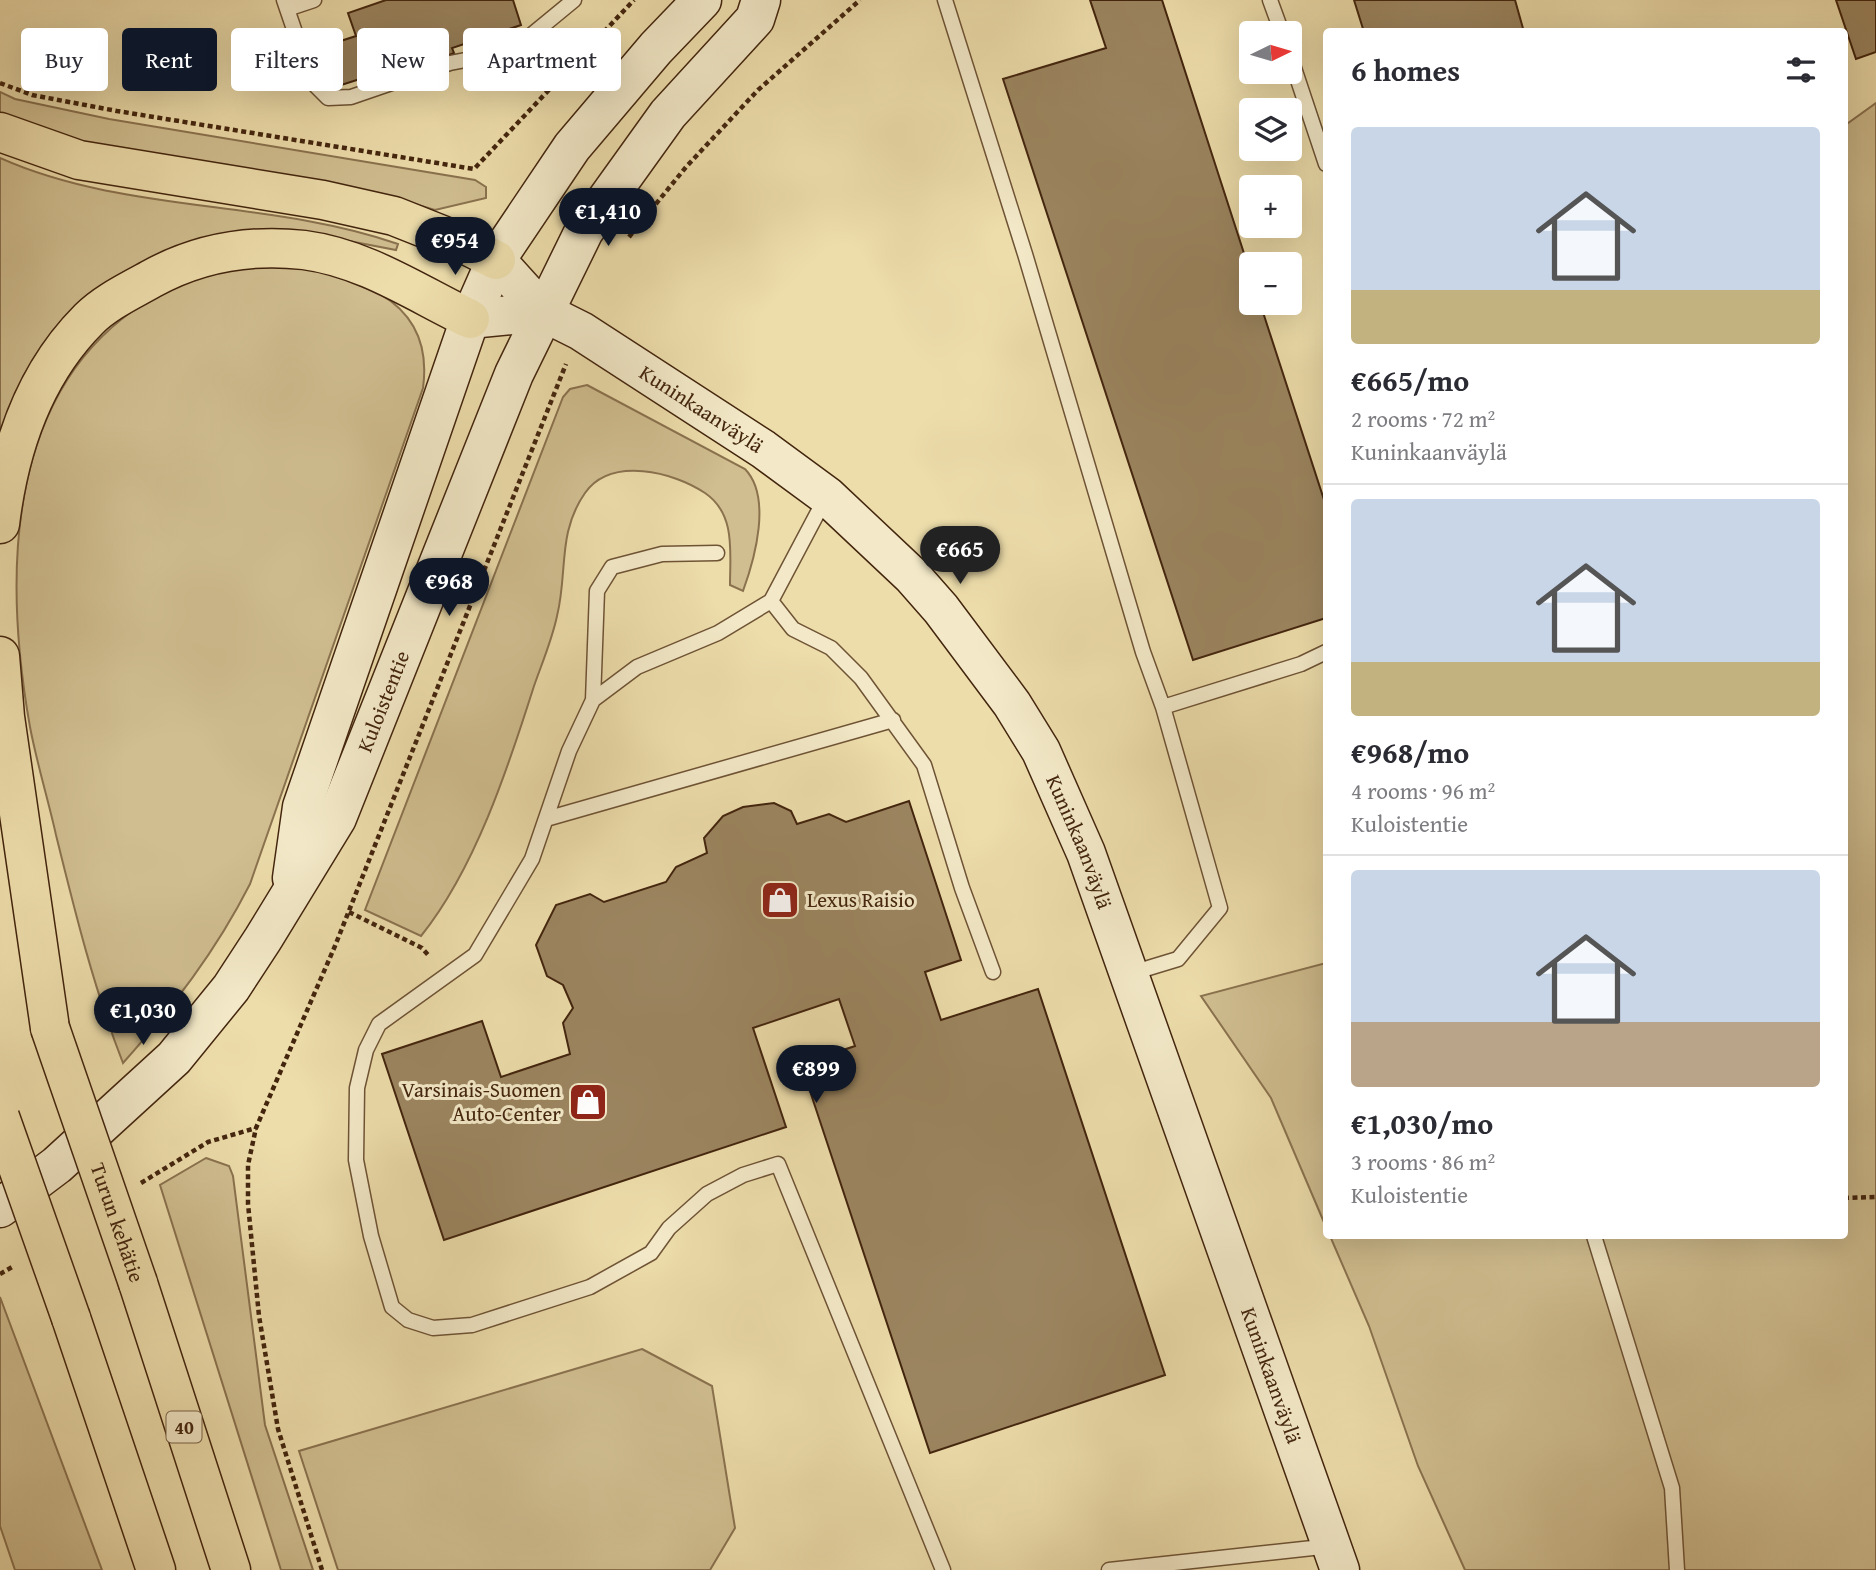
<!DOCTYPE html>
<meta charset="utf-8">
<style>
:root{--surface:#fff;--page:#f2f2f3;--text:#2b2b33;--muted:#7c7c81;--line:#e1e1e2;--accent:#111827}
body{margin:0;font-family:"Gentium Book Plus",serif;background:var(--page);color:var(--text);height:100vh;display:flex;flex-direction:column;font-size:26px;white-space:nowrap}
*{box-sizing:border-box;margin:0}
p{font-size:23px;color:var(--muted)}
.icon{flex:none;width:38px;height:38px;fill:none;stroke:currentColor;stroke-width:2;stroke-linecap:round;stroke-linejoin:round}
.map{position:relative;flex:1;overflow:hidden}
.details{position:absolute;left:1323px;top:28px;width:525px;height:1211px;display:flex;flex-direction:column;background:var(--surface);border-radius:7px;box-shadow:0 7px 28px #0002}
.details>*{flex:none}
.hud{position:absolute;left:21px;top:28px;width:665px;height:63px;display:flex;gap:14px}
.needle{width:46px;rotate:85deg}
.controls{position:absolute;left:1239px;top:21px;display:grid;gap:14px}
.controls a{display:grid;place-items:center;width:63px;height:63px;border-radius:7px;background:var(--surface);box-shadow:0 7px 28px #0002;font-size:35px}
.price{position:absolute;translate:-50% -60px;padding:0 16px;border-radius:24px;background:var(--accent);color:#fff;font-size:23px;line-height:46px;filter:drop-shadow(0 2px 4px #0008)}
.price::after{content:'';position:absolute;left:50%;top:42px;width:21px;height:16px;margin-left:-10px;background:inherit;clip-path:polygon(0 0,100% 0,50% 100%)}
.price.on{background:#222;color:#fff}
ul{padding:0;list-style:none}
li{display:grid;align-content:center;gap:14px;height:371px;padding:0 28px}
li+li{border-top:2px solid var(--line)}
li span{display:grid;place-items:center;height:217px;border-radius:7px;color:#555}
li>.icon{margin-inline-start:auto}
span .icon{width:126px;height:126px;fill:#fffc;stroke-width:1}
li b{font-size:30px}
h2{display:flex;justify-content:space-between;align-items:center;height:84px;padding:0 28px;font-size:30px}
.pill{padding:0 24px;border-radius:7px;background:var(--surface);box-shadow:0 7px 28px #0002;font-size:24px;line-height:63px}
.pill.on{background:var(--accent);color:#fff}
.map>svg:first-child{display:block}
</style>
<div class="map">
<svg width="1876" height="1570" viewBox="0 0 1876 1570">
<rect width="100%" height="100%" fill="#edddab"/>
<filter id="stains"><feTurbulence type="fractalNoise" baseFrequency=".00286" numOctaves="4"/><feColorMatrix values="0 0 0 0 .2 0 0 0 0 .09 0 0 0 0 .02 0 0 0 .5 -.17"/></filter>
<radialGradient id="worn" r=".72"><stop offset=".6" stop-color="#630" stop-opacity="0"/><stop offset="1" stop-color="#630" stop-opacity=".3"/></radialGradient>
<path fill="#d0be90" stroke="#8a724f" stroke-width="2" d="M0,92L15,99L109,119L475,180L486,187V198L435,210L388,196L102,148L0,113Z
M1876,103V1570H1465L1418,1466L1369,1326L1330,1236H1844V126Z
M0,158C125,214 270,199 398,244L396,250L313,234L232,237L28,369L0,434Z
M275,262C348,276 436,293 423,388L250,884C216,951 173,1007 123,1063C94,989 75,912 56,835C48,799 37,764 30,727C4,580 3,391 146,302C159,294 173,283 186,277C210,267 249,266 275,262Z
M587,385L745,469C772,497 755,558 743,591L730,585C730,552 736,514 705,493C674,472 611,456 585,493C557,533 568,572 557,616C552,640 542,663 534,686C508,768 475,869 421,936L365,910L563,397L570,389Z
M1326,963V1227L1271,1098L1201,996Z
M206,1158L229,1166L233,1176L265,1425L313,1570H281L160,1185Z
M0,1297L102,1570H15L0,1526Z
M642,1349L712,1386L735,1528L710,1570H338L299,1451Z"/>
<path fill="#9b8560" stroke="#43250e" stroke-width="2" d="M386,0H513L521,25L452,48L454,53L442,58L440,51L400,65L402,70L389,74L388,70L335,87L322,47L356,36L348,13Z
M1090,0H1162L1251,275V303H1260L1326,506V618L1193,660L1003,79L1106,48Z
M1354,0H1515L1524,32H1364Z
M1836,0H1876V52L1856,59Z
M909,801L961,960L925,972L941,1020L1038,989L1165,1375L930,1453L801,1064L855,1046L839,999L753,1028L786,1127L444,1240L382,1054L482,1021L501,1077L570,1054L563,1023L573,1008L563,985L547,976L536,945L556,905L590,894L604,902L666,882L676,867L707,853L704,838L723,816L743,807L774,803L791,811L797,824L829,814L846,822Z"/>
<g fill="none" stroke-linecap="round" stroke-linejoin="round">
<defs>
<path id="lane" d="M284,0L312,82L328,98L351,97L450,63L512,51L574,0
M945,0L1025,254L1143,652L1163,707L1301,664L1326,652
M1270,0L1282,33
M287,9L314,0
M1290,56L1326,164
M771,601L826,497
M593,700L597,591L612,567L662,554L717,553
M546,819L893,720
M1132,973L1178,959L1220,908L1163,707
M1594,1236L1672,1488L1677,1570
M943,1570L778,1164L743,1175L707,1194L669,1228L651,1253L590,1287L472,1325L433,1328L408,1320L392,1307L371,1236L356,1160L357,1088L366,1050L379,1024L475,955L532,859L569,751L593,700L637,667L718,633L771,601L793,629L831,648L861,678L924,765L962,888L993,972
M1109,1570L1331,1546"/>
<g id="secondary">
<path id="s1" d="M496,260L543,312L581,331L763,449L827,496L912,576L941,609L1012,704L1041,751L1086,853L1340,1570"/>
<path d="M470,319L543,312"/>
<path d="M292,878L302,807L470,319L496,260L572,147L656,48L702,0"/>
<path id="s2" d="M0,1208L57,1165L174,1058L231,988L263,939L337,818L514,374L584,231L668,114L755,19L761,0"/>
</g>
<path id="highway" d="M0,132L79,160L323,200L394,216L462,243L496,260
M0,524C9,449 34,374 89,319C106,302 130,291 151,279C198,253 250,244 304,250C365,258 416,293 470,319
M0,656L5,717L50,1028
M138,1283L231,1570
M71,1318L156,1570"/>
</defs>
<use href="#lane" stroke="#6e5335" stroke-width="17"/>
<use href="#secondary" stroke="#43250e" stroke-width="41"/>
<use href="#highway" stroke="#43250e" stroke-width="41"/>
<path stroke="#43250e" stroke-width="4.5" stroke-dasharray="5 3.5" stroke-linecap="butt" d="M0,83L32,95L117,111L474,169L634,0
M629,237L686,167L758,90L860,0
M349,912L422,948L430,957
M141,1183L208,1142L256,1128
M1844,1198L1876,1197
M0,1274L14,1266
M322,1570L278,1429L259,1316L248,1204V1165L256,1128L335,946L566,364"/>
<use href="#lane" stroke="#f3e9c8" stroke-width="14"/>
<use href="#secondary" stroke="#f3e9c8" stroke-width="38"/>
<use href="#highway" stroke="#edddab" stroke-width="38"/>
<defs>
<g id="highway-bridge">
<path id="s3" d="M50,1028L138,1283"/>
<path d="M0,1117L71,1318"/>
</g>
</defs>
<use href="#highway-bridge" stroke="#43250e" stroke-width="41" stroke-linecap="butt"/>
<use href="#highway-bridge" stroke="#edddab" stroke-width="38"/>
</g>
<defs>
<symbol id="shop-square" viewBox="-11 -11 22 22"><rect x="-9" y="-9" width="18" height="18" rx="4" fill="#8f2418" stroke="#f3e9c8"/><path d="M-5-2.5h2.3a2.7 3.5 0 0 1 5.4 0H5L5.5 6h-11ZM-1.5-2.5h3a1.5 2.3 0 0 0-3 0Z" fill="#fff"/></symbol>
</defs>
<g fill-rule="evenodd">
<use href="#shop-square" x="758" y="878" width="44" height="44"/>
<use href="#shop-square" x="566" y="1080" width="44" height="44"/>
</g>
<g text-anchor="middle" stroke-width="6" stroke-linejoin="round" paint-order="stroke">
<rect fill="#f3e9c8" stroke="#786046" stroke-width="2" x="166.5" y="1411.5" width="35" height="31" rx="5"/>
<g font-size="19" font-weight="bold" fill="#43250e">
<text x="184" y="1434">40</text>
</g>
<g font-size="21" fill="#43250e" stroke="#f3e9c8">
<text dy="7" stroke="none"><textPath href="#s1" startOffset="256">Kuninkaanväylä</textPath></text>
<text dy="7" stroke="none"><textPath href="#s2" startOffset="646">Kuloistentie</textPath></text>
<text dy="7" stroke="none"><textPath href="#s1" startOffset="842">Kuninkaanväylä</textPath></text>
<text dy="7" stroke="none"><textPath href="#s3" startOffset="206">Turun kehätie</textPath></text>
<text dy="7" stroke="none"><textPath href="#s1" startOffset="1409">Kuninkaanväylä</textPath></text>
</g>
<g font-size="21" fill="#43250e" stroke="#f3e9c8" text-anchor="start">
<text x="807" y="907">Lexus Raisio</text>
<text x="561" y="1097" text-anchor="end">Varsinais-Suomen<tspan x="561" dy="24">Auto-Center</tspan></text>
</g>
</g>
<rect width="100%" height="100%" filter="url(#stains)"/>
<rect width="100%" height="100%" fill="url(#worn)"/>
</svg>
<div class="controls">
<a><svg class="needle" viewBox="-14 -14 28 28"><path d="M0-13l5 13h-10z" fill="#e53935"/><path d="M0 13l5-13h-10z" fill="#7c7c81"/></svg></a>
<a><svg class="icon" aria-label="layers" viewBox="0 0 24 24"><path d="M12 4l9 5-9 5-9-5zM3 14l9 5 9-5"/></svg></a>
<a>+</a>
<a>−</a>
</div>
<b class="price" style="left:608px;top:248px">€1,410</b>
<b class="price" style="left:455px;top:277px">€954</b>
<b class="price on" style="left:960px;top:586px">€665</b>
<b class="price" style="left:449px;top:618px">€968</b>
<b class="price" style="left:143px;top:1047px">€1,030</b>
<b class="price" style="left:816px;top:1105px">€899</b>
<div class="hud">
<a class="pill">Buy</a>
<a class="pill on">Rent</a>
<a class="pill">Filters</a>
<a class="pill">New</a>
<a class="pill">Apartment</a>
</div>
<section class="details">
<h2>6 homes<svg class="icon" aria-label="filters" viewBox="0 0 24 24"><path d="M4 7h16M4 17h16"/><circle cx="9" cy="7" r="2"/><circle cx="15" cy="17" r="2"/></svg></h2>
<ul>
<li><span style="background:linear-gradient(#c9d6e8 75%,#c2b280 0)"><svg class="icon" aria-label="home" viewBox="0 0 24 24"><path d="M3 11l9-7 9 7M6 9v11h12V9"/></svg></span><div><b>€665/mo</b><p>2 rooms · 72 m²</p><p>Kuninkaanväylä</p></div></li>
<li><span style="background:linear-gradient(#c9d6e8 75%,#c2b280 0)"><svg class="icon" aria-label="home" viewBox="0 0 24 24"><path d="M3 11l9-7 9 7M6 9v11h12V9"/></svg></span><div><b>€968/mo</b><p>4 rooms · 96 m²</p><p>Kuloistentie</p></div></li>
<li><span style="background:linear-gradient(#c9d6e8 70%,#b9a48a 0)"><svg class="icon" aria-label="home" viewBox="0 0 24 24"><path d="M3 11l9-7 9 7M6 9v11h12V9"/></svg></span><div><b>€1,030/mo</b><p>3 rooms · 86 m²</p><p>Kuloistentie</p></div></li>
</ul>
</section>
</div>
